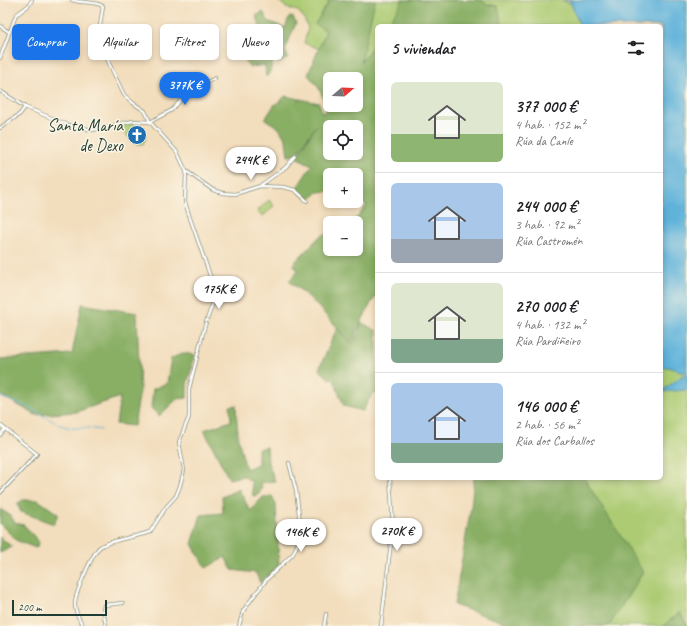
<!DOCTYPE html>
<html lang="es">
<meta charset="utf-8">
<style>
:root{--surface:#fff;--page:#f6f6f6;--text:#202124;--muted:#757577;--line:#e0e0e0;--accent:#1a73e8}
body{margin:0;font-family:Caveat,sans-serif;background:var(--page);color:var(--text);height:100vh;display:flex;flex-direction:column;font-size:15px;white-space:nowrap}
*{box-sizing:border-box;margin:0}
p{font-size:13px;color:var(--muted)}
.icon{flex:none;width:22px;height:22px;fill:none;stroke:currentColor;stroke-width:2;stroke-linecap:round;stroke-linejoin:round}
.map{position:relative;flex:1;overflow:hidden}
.side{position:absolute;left:375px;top:24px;width:288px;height:456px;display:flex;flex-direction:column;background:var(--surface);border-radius:6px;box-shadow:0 2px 6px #0003}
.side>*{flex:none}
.guide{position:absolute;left:12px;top:24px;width:303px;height:36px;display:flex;gap:8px}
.needle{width:26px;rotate:71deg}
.controls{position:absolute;left:323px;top:72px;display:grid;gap:8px}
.controls a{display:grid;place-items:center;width:40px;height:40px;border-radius:6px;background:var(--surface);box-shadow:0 2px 6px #0003;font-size:20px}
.scale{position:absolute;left:12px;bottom:10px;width:95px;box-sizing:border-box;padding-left:4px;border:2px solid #1f3d34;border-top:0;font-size:11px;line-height:14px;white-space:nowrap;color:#1f3d34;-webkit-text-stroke:3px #fcf5e5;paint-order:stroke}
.price{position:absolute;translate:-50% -34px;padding:0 9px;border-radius:14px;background:#fff;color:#222;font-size:13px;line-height:26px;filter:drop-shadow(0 1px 2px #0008)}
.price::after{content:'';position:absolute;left:50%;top:24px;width:12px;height:9px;margin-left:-6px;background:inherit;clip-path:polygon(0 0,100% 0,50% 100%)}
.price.current{background:var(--accent);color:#fff}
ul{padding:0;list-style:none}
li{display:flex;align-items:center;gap:12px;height:100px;padding:0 16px}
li+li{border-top:1px solid var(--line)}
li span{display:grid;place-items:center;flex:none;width:112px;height:80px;border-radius:6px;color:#555}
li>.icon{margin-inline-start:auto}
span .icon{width:48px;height:48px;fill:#fffc;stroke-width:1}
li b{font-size:17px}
h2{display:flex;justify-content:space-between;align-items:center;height:48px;padding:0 16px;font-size:17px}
.chip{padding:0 14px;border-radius:6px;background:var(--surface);box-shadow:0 2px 6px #0003;font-size:14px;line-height:36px}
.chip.current{background:var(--accent);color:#fff}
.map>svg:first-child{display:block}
</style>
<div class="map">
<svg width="687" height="626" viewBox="0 0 687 626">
<rect width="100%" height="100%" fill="#fcf5e5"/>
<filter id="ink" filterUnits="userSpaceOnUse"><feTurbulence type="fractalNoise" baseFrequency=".025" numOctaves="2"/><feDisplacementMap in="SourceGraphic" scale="8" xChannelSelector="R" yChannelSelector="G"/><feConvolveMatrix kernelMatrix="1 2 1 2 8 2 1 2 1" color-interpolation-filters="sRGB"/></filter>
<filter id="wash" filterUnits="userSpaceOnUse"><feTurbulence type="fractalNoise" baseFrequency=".012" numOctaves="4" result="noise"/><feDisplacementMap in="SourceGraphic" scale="16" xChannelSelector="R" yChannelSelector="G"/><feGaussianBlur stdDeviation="0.9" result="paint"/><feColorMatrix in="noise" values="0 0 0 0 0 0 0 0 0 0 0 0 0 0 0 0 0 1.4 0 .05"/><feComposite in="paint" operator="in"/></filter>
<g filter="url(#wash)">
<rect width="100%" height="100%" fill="#f2ddbc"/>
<path fill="#accb73" stroke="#668454" d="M277,0H562L576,6L588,26H377V75L351,61L304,43L308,28L304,18L298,11L287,8Z
M132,122C144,122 149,135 143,144H135L119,127Z
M269,200L274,206L262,217L257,211Z
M661,346L681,371L682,375L687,378V626H575L533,478H661Z"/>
<path fill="#89af65" stroke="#54764c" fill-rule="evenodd" d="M330,0H376L374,5L361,62L377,41V295L371,303L351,342L309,297L289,281L298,271L293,264L319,237L330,232V249H356V223H348L357,218L367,205H365L356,186V175H351L348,170L345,175H330V191L318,192L309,200L296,189L312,165L296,157L316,126L295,155L288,156L286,140L279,128L265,119L275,104L279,102L285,96L319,103L323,114L328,107L317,85L308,75L326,31L315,24ZM330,79H356V105H330ZM330,127H356V153H330Z
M403,0H481L486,4L498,6L501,22L505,26H387Z
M263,12L268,21L285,28L289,17H293L296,23L285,50L288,58L279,63L273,61L270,72L266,77L265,65L250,67L244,60L249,58L253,53L239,50L236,41L247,32H254L260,25L256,16Z
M82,304L137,313L140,391L134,426L116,424L120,397L76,412L36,415L0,395V359L72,354Z
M362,323L377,331V394L373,392L363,411L344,406L333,378L329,379L319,369L337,328L352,344Z
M182,353L195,355L187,384V398L177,399L159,416L151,408L153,389L167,383L171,359Z
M236,405L238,438L246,469L258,464V449L267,447L268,463L275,481L260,483L262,487L259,494L253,496L251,481L243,476L229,479L204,430L231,421L230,406Z
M474,478H584L643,572L609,626H515L454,605L471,507Z
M239,489L250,511L263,497L272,496L276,504L279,565L260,583L256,573L232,570L225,557L206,568L192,544L201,515L223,513L222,497Z
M23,500H38L58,514L54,524L21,512L17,504Z
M0,509L11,516L15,523L24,525L39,542L36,548L17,541L0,524Z
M0,537L12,547L0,553Z
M680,612L687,626H663Z"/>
<path fill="#5eb2da" stroke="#3e7887" d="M563,0H687V390L661,392L686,373L669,367H661V26H580L570,1Z"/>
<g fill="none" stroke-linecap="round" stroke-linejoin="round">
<path stroke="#5eb2da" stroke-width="1" d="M0,397L26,406L60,425L72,428H88L101,430"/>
</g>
</g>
<g filter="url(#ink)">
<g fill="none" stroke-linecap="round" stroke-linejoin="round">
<defs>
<path id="minor" d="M72,0C84,4 92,0 103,6L99,32L100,44L124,95L133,103L145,111L150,122L172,110L188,92L215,78
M0,26L9,32
M0,58L16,15L28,6L32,0
M0,91L25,107L68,125L93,130L133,121L150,122L177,152L186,171L185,202L190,218L215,290L214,300L205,325L189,389V417L179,442L184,470L180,486L176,496L166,507L150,532C139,536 107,541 100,547C93,552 75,594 75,603C74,611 80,620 83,626
M0,128L20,114L25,107
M186,171L213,190L223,193L235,194L260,186L283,187L295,190L307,201
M261,185L286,167L295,156
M0,425L37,454L0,493
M0,435L5,429
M106,626L103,610L104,605L123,603
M239,626L243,611L253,597L267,579L293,554L299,541L301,531L296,490L289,463
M324,626L326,614
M381,626L393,526L390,478"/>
</defs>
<use href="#minor" stroke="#888d78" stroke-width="4"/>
<use href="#minor" stroke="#fff" stroke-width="2.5"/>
</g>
</g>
<defs>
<symbol id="church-disc" viewBox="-11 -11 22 22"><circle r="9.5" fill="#1f6fb2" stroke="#fcf5e5"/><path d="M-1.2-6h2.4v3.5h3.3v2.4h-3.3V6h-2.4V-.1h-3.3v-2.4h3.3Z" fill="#fff"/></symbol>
</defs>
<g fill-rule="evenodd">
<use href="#church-disc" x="126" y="124" width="22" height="22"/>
</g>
<g text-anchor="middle" stroke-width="3" stroke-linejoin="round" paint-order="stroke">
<g font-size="17" fill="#1f3d34" stroke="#fcf5e5" text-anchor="end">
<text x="123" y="131">Santa María<tspan x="123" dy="20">de Dexo</tspan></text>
</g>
</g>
</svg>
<div class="controls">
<a><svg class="needle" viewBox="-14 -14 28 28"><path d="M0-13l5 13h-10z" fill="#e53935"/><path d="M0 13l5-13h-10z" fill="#757577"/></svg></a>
<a><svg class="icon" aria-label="locate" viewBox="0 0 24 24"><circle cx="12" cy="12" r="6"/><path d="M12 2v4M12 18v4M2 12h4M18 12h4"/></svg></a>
<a>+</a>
<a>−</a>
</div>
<div class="scale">200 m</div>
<b class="price current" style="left:185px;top:106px">377K €</b>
<b class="price" style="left:251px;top:181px">244K €</b>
<b class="price" style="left:219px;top:310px">175K €</b>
<b class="price" style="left:397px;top:552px">270K €</b>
<b class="price" style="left:301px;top:553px">146K €</b>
<div class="guide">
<a class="chip current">Comprar</a>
<a class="chip">Alquilar</a>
<a class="chip">Filtros</a>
<a class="chip">Nuevo</a>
</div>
<section class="side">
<h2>5 viviendas<svg class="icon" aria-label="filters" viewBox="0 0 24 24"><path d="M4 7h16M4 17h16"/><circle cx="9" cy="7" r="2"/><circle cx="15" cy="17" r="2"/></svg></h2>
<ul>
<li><span style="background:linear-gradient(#dfe7d0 65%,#8fb573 0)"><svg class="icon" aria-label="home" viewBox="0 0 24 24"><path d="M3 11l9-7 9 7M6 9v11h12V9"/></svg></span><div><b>377 000 €</b><p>4 hab. · 152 m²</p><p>Rúa da Canle</p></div></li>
<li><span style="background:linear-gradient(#a9c7e8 70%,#9aa5b1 0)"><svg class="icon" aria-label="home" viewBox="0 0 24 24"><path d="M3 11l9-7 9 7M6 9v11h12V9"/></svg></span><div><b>244 000 €</b><p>3 hab. · 92 m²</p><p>Rúa Castromén</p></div></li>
<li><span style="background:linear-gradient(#dfe7d0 70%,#7fa58c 0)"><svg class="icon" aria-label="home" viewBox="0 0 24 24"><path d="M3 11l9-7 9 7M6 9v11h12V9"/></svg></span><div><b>270 000 €</b><p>4 hab. · 132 m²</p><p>Rúa Pardiñeiro</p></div></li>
<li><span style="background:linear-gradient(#a9c7e8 75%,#7fa58c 0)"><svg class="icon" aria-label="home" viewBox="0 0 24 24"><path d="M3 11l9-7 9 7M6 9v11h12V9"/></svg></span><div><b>146 000 €</b><p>2 hab. · 56 m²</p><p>Rúa dos Carballos</p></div></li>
</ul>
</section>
</div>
